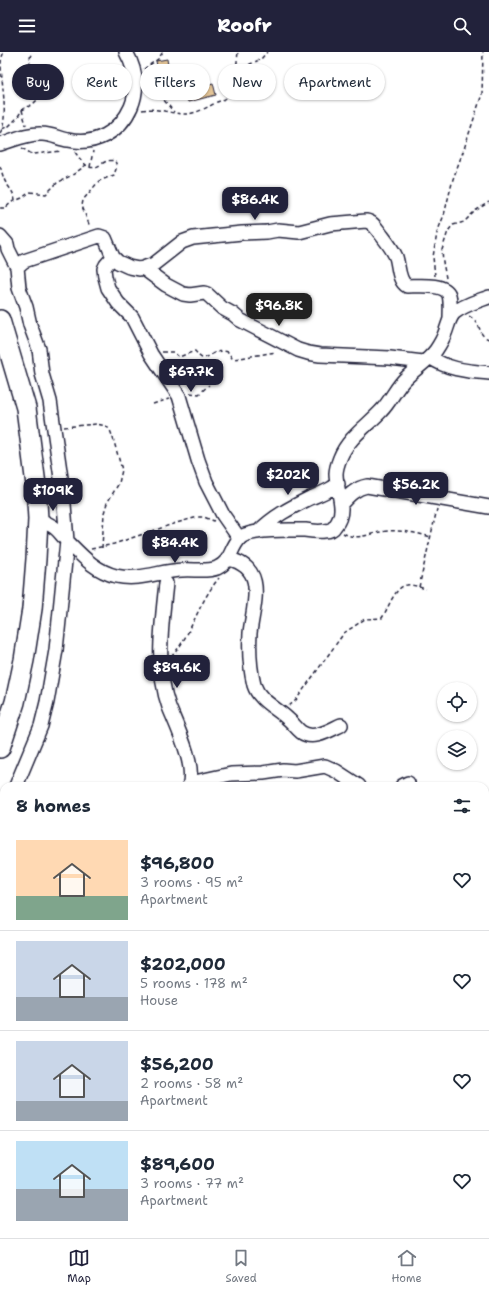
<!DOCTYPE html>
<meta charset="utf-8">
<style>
:root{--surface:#fff;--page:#f2f2f3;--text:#1f2937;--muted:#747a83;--line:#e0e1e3;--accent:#22223b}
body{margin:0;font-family:"Shantell Sans",sans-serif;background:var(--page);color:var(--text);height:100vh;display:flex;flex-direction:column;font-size:15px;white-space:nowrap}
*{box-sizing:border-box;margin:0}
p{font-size:13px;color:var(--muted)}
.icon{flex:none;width:22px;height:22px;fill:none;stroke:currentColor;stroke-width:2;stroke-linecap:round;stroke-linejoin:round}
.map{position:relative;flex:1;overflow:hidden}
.panel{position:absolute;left:0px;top:730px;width:489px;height:456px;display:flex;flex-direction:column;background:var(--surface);border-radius:12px 12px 0 0;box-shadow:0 1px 3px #0004}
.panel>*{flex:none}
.guide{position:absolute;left:12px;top:12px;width:465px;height:36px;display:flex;gap:8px}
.controls{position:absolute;left:437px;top:630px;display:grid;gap:8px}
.controls a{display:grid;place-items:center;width:40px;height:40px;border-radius:50%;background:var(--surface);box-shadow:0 1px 3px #0004;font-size:20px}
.price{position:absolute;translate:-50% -34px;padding:0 9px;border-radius:8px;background:var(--accent);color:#fff;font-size:13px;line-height:26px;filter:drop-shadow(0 1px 2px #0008)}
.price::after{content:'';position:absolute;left:50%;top:24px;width:12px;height:9px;margin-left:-6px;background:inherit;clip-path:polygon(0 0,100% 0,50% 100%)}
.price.active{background:#222;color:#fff}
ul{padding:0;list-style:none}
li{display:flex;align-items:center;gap:12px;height:100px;padding:0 16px}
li+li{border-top:1px solid var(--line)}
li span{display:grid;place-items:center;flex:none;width:112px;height:80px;border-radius:0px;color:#555}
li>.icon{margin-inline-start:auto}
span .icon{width:48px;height:48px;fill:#fffc;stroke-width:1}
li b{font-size:17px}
h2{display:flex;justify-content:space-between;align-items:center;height:48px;padding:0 16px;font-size:17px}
.chip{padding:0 14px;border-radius:18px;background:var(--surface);box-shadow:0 1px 3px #0004;font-size:14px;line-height:36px}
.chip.active{background:var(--accent);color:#fff}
header{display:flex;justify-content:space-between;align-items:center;height:52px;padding:0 16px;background:var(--accent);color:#fff;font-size:18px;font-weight:800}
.tab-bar{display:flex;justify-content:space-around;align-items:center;height:56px;border-top:1px solid var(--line);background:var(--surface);font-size:11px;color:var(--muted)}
.tab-bar a{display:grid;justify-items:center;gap:2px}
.tab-bar .active{color:var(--accent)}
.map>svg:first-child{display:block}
</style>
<header><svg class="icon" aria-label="menu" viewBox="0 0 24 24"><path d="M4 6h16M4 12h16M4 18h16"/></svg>Roofr<svg class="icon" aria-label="search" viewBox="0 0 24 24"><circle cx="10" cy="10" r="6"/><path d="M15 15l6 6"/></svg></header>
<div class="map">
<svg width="489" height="1186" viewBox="0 0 489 1186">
<rect width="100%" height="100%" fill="#fff"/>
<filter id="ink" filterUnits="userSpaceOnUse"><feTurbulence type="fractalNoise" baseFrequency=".025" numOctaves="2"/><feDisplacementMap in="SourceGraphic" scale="8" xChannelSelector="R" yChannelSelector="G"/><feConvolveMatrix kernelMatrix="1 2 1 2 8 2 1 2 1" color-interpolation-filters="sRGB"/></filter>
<g filter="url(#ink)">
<path fill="#e3c496" stroke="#22223b" d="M167,7L171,32L161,34L156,9Z
M213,31L216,43L188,50L185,39Z"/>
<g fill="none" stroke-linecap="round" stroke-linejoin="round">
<defs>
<path id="minor" d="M0,92C14,88 27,81 42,82C51,82 60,87 68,88C95,94 120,80 131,55C139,36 136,18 126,0
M0,184L7,192L8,197L17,215L19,236L26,255L30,273L39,297L42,322L50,349L63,440L67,489L56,598L47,650L41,674L16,734
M113,205L106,213L104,217L105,225L108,236L118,251L132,265L151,302L179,344L198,408L206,430L223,463L239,486
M17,215L24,209L99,184L105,186L113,205L118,210L129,215L139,217L143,216L154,212L182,190L193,186L242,181L267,180L278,178L299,180L330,172L366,169C373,170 376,176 380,181C386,189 392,196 396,205C399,214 398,229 407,234C418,234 445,231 449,243C451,250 450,259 450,266
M143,216L166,233L183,242L190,243L204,241L207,242L222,256L233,262L240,268L298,298L308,301L320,303L390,306L423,310
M430,305C448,318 468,319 489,321
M341,452C349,443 356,436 367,434L489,455
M38,467C44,470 50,472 55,476C60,480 63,485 68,490C82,504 95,519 116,524C141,529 159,519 182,518C193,517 207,520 217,516C232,509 230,496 240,486C244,482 252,481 257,480C273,477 289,478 305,478C311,479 318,480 324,479C328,479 333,478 335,474C348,459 336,438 336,422C336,416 338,411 340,406C348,386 367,374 381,359C391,349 396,335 406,326C416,316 428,309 436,298C440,292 443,287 445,281C448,274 449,266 454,261C463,253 478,249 489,245
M258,480C274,464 290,456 310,446C320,442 329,439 338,432
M229,507C268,516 253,553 250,581C249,598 250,617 254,633C259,649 277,656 288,667C293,671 296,676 301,680C313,689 330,678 341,673
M166,531C162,571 155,616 169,655C177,675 196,713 189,734
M190,731L231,722L263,721L283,718L295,719L325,714L336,719L359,734
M402,734L408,731
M0,775L4,765
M0,992L4,991
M485,1115L489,1112
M485,1152H489
M274,1182V1186
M472,1182L478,1186
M79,1186H88
M95,1186L117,1185
M371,1186L372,1182"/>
<path id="highway" d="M0,268L26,356L36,433L38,467L36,507L32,557L24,608L15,650L0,696"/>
</defs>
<use href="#minor" stroke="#22223b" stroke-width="16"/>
<use href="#highway" stroke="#22223b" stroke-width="22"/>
<path stroke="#22223b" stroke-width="1.5" stroke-dasharray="4 3" stroke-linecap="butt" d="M144,17L158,7L163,0
M236,19L238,0
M146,27L174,60
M22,58L26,73
M142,58C157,55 170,62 185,62C196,62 208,55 217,50C223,48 230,45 233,40C237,34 232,26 236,19L261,7L267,0
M2,77L9,74L17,66L22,58L33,52L40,45C40,29 24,16 32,0
M0,81C9,68 1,28 1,12C1,8 2,4 4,0
M22,96L30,101L34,102L62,99
M75,100C96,132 99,104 115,109L117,114L114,123L99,129L83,148L82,154L90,175
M0,114C2,120 3,126 6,131C10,137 14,140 15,149
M90,115L93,99
M0,156H5L12,150L22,146L30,140L46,142L57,131L74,122L86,113
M435,224L433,205L437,181L444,163L453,127L464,97L482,42L483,0
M446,226L443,210L442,198L448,179L453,173L464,170L475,159L489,150
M469,264C472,266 475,268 477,271C481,278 480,284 489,287
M162,300H173L179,305L195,299C197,301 199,305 202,306C209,307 214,296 228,300L232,306L234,307L276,300
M190,341L199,342L209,333
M153,352L169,347
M64,375L96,372L106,374L110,378L113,386L122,418L119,431L107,451L104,461L102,496
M343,481C360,490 370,480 388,479C403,478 417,481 431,485
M91,497L114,492L176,471L198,465H204L214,469
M419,535L437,457
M171,605C188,587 194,565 206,545C210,538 214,532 219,526
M289,654L296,648L344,581L365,567L382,566C388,557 395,534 407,533C413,532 421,536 426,537
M485,833L489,824
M0,840L4,841
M238,1182L243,1186
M318,1182L319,1186
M326,1186L345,1182
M440,1186L442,1182"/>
<use href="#minor" stroke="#fff" stroke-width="13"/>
<use href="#highway" stroke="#fff" stroke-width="19"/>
</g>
</g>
</svg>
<div class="controls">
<a><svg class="icon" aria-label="locate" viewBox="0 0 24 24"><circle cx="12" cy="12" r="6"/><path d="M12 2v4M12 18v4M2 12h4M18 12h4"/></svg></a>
<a><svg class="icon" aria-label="layers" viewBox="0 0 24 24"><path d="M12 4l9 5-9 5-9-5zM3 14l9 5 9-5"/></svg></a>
</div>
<b class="price" style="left:255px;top:169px">$86.4K</b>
<b class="price active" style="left:279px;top:275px">$96.8K</b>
<b class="price" style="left:191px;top:341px">$67.7K</b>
<b class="price" style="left:288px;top:444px">$202K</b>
<b class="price" style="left:416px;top:454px">$56.2K</b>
<b class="price" style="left:53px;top:460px">$109K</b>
<b class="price" style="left:175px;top:512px">$84.4K</b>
<b class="price" style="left:177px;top:637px">$89.6K</b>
<div class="guide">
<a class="chip active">Buy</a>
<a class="chip">Rent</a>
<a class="chip">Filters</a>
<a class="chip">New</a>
<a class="chip">Apartment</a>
</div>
<section class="panel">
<h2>8 homes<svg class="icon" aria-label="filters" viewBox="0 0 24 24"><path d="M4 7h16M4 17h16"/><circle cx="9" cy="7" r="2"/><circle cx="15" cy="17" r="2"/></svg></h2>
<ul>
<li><span style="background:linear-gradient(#ffd9b3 70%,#7fa58c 0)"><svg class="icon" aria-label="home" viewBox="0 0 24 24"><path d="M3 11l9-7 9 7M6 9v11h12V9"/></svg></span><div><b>$96,800</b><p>3 rooms · 95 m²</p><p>Apartment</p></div><svg class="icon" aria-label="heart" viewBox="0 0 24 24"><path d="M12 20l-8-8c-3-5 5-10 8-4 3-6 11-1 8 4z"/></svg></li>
<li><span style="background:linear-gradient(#c9d6e8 70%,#9aa5b1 0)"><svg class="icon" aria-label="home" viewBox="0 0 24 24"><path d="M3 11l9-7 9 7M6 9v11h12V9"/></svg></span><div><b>$202,000</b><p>5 rooms · 178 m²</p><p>House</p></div><svg class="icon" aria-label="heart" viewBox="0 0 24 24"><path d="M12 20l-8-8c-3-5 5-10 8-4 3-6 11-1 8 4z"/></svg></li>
<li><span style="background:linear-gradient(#c9d6e8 75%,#9aa5b1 0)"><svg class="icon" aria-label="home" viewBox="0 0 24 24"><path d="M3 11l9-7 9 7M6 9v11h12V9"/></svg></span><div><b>$56,200</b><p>2 rooms · 58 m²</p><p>Apartment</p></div><svg class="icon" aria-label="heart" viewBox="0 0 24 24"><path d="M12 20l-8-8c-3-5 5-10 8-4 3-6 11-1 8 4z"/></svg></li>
<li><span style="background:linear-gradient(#bfe0f5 60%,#9aa5b1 0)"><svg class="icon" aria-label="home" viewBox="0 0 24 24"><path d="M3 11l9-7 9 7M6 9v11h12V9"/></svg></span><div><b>$89,600</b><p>3 rooms · 77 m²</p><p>Apartment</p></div><svg class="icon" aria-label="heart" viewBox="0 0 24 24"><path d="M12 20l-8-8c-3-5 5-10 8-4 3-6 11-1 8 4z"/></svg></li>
</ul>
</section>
</div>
<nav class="tab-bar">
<a class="active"><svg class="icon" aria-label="map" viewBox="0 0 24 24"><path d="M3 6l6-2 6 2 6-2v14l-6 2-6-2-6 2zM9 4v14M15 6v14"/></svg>Map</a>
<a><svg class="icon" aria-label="saved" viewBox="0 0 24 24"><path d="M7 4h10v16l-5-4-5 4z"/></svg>Saved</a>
<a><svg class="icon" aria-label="home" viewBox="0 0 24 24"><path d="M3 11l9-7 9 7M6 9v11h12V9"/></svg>Home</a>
</nav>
